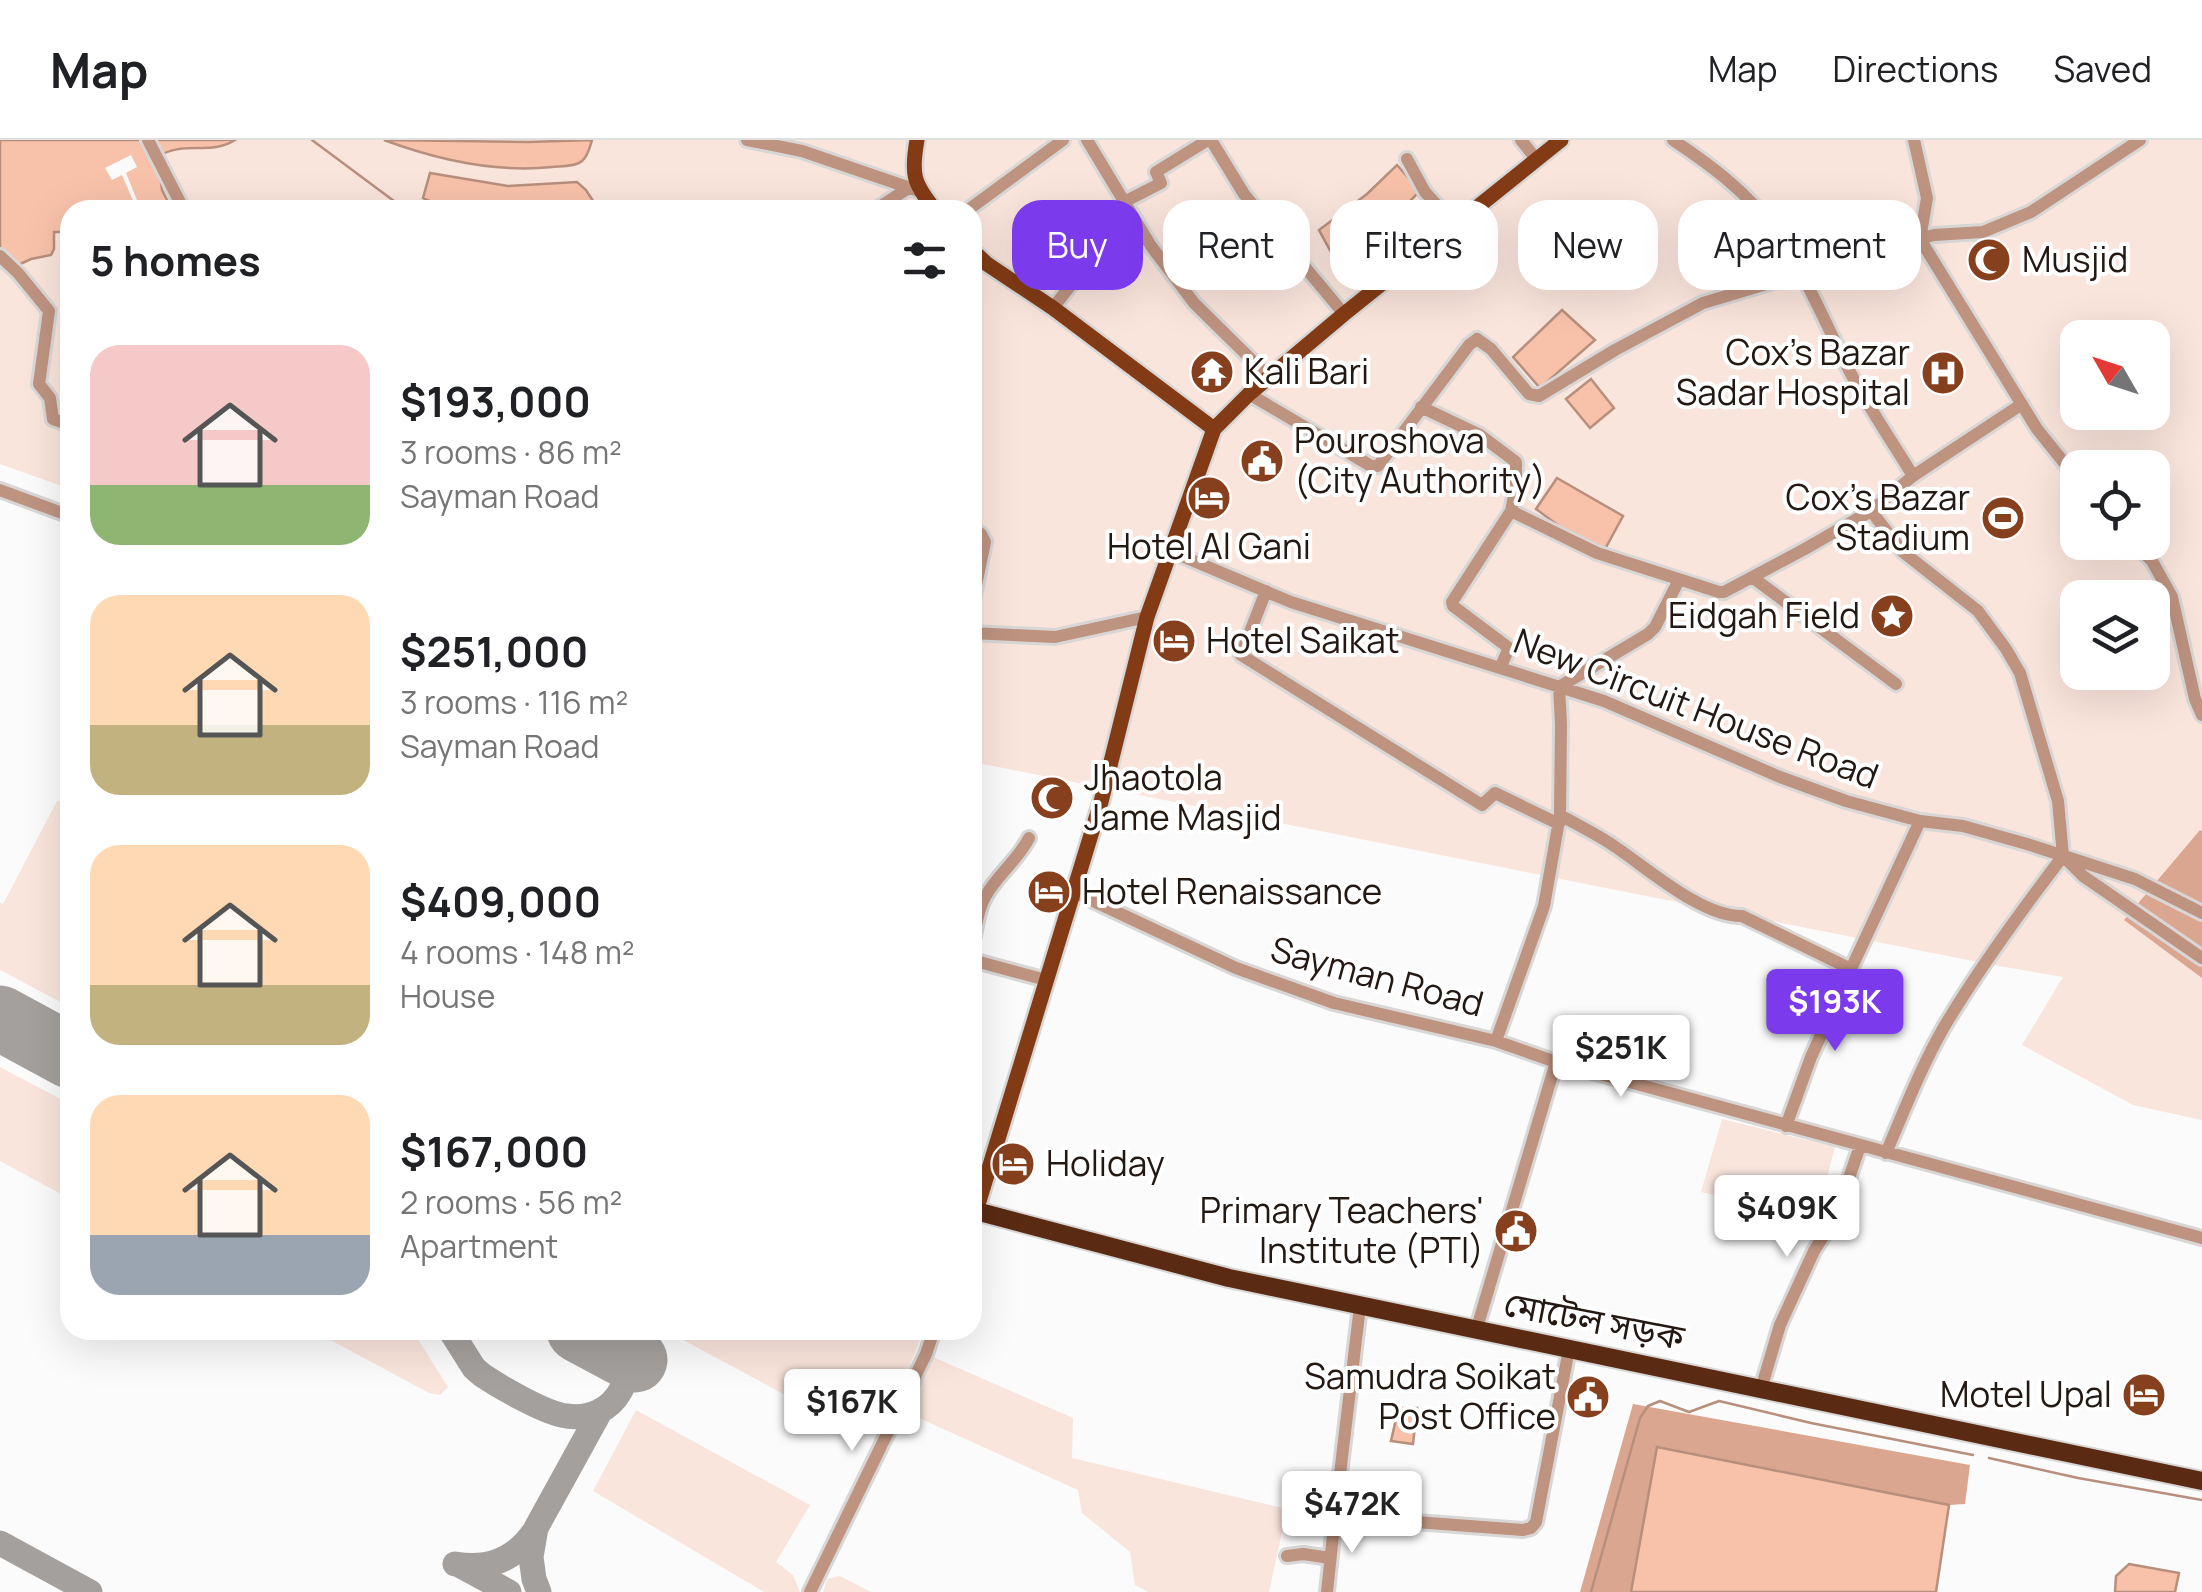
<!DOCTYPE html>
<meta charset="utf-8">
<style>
:root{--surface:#fff;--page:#f2f2f2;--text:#202124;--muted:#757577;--line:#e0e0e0;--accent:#7c3aed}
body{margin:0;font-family:Manrope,"Noto Sans Bengali",sans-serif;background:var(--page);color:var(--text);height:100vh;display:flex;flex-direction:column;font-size:38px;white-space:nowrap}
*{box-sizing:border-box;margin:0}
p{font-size:32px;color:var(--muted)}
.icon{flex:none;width:55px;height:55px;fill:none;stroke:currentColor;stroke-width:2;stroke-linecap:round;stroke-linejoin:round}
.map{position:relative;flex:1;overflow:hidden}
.sheet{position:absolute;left:60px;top:60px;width:922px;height:1140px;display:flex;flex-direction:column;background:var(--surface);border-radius:30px;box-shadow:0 10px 40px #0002}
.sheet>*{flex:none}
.banner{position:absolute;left:1012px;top:60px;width:950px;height:90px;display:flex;gap:20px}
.needle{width:65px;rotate:309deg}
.controls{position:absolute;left:2060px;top:180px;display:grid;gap:20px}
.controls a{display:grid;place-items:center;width:110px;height:110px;border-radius:20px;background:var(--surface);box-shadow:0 10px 40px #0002;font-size:50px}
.price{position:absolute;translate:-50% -85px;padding:0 22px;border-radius:10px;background:#fff;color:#222;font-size:32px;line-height:65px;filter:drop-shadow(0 2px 5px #0008)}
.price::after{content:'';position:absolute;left:50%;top:60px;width:30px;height:22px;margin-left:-15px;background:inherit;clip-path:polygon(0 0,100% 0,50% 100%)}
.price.active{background:var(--accent);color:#fff}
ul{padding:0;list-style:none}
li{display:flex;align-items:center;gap:30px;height:250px;padding:0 30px}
li span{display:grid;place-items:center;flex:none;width:280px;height:200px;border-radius:30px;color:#555}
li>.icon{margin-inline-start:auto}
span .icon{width:120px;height:120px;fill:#fffc;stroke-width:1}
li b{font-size:42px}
h2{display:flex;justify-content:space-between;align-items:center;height:120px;padding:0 30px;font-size:42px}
.tag{padding:0 35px;border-radius:30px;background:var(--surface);box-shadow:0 10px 40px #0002;font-size:35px;line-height:90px}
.tag.active{background:var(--accent);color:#fff}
header{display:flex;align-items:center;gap:60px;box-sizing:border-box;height:140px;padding:0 50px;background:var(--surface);border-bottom:2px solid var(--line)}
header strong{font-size:48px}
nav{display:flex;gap:55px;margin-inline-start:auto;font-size:35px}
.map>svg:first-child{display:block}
</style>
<header>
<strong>Map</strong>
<nav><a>Map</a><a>Directions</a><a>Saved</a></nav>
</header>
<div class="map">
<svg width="2202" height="1452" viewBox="0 0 2202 1452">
<rect width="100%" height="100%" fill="#fbfbfb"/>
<path fill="#fae5dc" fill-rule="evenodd" d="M0,0H2202V980L2133,965L2022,905L2063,837L1993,825L973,622L972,70H70V349L0,324ZM2078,198H2152V272H2078ZM2078,328H2152V402H2078ZM2078,458H2152V532H2078Z
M57,661L70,664V867L0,830V763L3,764Z
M0,927L70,964V1059L0,1021Z
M1722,979L1835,1007L1816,1078L1701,1052Z
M312,1190H412L448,1247L440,1255L429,1253Z
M665,1190H924L906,1235L893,1229L850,1290Z
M933,1217L1073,1278L1072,1318L1287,1369L1269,1452H1148L1135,1445L1130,1412L1082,1373L1078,1350L908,1273Z
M636,1270L810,1365L776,1422L793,1435L800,1452H764L593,1351Z
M840,1436L871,1452H823L827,1439Z"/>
<path fill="#dba68f" d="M2200,690L2202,691V838L2124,780Z
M1633,1264L1970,1325L1965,1364L1949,1365L1657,1307L1631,1452H1580Z"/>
<path fill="#f8c2aa" stroke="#b88f7d" stroke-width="2.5" d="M0,0H235C211,16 181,0 158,17L162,50L172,70H107L96,66L86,70H70V92H54V109L51,115L31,119L18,125L0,114Z
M384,0L528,2L592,0C590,7 588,16 582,21C575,27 561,26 552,27C494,33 438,20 384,0Z
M1397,25L1420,51L1404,67L1415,81L1404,90L1401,97L1351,137L1338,125L1319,90L1367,54Z
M430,33L508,46L577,42L586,50L599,70H448L423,58Z
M1562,170L1595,200L1540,248L1513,217Z
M1591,239L1614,268L1590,288L1566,259Z
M1557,338L1623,376L1605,409L1563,389L1536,369Z
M1403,1268H1417L1413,1304L1391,1301L1396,1279Z
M1657,1307L1949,1365L1936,1452H1631Z
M2129,1424L2179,1433L2175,1452H2115L2116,1436Z"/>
<path fill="#fbfbfb" d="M131,15L137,27L126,33L141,70H137L122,35L112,40L105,28Z"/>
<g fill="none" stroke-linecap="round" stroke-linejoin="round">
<path stroke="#b88f7d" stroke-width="2.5" d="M312,0L406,70
M1989,1318L2078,1338L2202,1360
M1591,1452L1640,1278L1648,1266L1660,1261L1689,1272L1719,1261L1811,1283L1973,1315"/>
<path stroke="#a4a09e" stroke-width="25" d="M450,1190L474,1228L482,1235C500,1247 546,1274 567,1276C617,1283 643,1230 618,1190
M0,1403L90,1452
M455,1424C488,1430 514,1420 533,1393
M461,1426L509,1452
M539,1452L534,1439L531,1417L536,1388L601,1270"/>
<path stroke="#a4a09e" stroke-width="65" d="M0,878L70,916
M579,1190L635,1220"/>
<defs>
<path id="minor" d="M148,0L184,70
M747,0L802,11L919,51
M1087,0L1151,106L1194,163L1269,237
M1211,0L1244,54L1344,174
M1521,0L1536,19
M1673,0C1709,24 1746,51 1772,87C1804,130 1825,183 1849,230C1868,267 1892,301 1913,336
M1914,0L1927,58L1920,99L2037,289L2078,340
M1407,19L1425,52L1455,85
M1124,62L1161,43L1156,32L1208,0
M875,70L910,47
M968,70L1063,0
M0,116L18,133L49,171L39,244L50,258L53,279L70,285
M1170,130L1252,64
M1053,168L1070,146L1140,88
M1249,254L1371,326H1378L1469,205L1477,199L1491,209L1529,254L1539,256L1615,210L1703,163L1800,134L1858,121L1892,106L1934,95L1983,92L2031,72L2140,0
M1421,267L1480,295L1516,322V346L1511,371L1452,462L1453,466L1509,508L1501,526
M0,350L70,376
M1511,371L1597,413L1719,452H1724L1803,410L1871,371L1913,336L2022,264
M1871,371L1903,412L1978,471L2006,509L2020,533L2058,661L2063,716
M972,388L981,394L985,402L972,465
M2133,402L2152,421L2172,457L2195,559L2202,575
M1170,411L1291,462L1604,561L1780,637L1846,661L1920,681L1963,686L2027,704L2135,739L2202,773
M1752,437L1896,544
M1266,451L1241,515L1482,665L1495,653L1559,684
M972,493L1055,497L1147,477
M1560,675C1576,684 1592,692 1608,702C1643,724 1700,777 1742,776L1851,829L1920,681
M2067,720L2083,736L2202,818
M1074,752L1236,828L1334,863L1496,901L1556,922L2202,1098
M972,805C976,789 977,771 985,757C997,735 1018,720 1029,698
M972,820L1046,840
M1496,901L1544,766L1560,675L1561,584L1559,547L1648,494L1655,487L1679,440
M1786,986L1811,917L1851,829
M1886,1013C1904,971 1921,927 1944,887C1979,828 2021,771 2063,716
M1360,1166L1335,1376L1523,1390L1531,1388L1536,1382L1569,1209
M1476,1191L1556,922
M1761,1249L1780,1185L1814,1111L1836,1076L1860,1006
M1287,1416L1303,1414L1330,1418
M810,1452L926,1214L934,1190
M1327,1452L1335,1376"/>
<path id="major" d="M917,0C911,34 913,43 935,70
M972,110L987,124L1053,168L1214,289
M976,1071L1101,662L1147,477L1214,289L1249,254L1344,174L1561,0"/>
<path id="highway" d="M976,1071L1229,1138L2202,1341"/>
</defs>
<use href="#minor" stroke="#d9d7d6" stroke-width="18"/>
<use href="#major" stroke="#d9d7d6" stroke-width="20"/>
<use href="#highway" stroke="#d9d7d6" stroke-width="22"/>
<use href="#minor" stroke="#be9380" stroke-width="12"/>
<use href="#major" stroke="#833b15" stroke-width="15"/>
<use href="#highway" stroke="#5a2a13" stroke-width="18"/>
</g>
<defs>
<symbol id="mosque-disc" viewBox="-11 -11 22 22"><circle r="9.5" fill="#87401d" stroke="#fff"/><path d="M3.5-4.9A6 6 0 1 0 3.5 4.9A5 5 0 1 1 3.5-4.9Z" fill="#fff"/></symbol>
<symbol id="temple-disc" viewBox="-11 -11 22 22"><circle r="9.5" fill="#87401d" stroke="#fff"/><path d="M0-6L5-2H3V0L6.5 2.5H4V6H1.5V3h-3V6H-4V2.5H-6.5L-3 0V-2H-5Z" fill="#fff"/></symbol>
<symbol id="hospital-disc" viewBox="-11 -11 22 22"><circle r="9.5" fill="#87401d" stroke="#fff"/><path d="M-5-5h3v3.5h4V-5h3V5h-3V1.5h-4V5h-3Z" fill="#fff"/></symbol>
<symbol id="civic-disc" viewBox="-11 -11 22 22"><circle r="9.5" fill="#87401d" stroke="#fff"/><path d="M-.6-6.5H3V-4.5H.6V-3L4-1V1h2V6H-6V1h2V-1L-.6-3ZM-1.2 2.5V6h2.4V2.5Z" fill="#fff"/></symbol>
<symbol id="hotel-disc" viewBox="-11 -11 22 22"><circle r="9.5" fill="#87401d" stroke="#fff"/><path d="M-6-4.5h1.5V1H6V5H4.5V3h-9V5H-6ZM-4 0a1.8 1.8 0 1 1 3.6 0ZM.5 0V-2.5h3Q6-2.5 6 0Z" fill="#fff"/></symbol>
<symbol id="stadium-disc" viewBox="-11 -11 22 22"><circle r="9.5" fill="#87401d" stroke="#fff"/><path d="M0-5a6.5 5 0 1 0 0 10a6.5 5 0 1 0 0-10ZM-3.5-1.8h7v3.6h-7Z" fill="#fff"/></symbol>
<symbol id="sight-disc" viewBox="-11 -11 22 22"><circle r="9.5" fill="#87401d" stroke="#fff"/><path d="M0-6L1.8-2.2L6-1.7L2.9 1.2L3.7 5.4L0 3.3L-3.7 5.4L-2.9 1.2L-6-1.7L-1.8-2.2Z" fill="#fff"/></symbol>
</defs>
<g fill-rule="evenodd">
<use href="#mosque-disc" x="1964" y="95" width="50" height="50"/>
<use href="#temple-disc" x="1187" y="207" width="50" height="50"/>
<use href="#hospital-disc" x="1918" y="208" width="50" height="50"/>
<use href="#civic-disc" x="1237" y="296" width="50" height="50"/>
<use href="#hotel-disc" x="1184" y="333" width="50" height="50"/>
<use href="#stadium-disc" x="1978" y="353" width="50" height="50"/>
<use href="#sight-disc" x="1867" y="451" width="50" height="50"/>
<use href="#hotel-disc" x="1149" y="476" width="50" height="50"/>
<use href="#mosque-disc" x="1027" y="633" width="50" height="50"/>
<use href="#hotel-disc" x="1024" y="727" width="50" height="50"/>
<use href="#hotel-disc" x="988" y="999" width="50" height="50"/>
<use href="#civic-disc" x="1491" y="1066" width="50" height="50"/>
<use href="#hotel-disc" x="2119" y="1230" width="50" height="50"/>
<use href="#civic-disc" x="1563" y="1232" width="50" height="50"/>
</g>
<g text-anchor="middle" stroke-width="8" stroke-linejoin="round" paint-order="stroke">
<g font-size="35" fill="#241813" stroke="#fff" text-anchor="start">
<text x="2022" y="132">Musjid</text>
<text x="1910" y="225" text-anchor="end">Cox's Bazar<tspan x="1910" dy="40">Sadar Hospital</tspan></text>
<text x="1244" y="244">Kali Bari</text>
<text x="1294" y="313">Pouroshova<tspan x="1294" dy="40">(City Authority)</tspan></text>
<text x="1970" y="370" text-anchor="end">Cox's Bazar<tspan x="1970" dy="40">Stadium</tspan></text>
<text x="1209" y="419" text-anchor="middle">Hotel Al Gani</text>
<text x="1860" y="488" text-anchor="end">Eidgah Field</text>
<text x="1206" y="513">Hotel Saikat</text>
<text x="1084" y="650">Jhaotola<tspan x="1084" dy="40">Jame Masjid</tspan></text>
<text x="1082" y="764">Hotel Renaissance</text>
<text x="1046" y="1036">Holiday</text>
<text x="1484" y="1083" text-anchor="end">Primary Teachers'<tspan x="1484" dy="40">Institute (PTI)</tspan></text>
<text x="1556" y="1249" text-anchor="end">Samudra Soikat<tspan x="1556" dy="40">Post Office</tspan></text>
<text x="2112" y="1267" text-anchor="end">Motel Upal</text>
</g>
<g font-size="35" fill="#241813" stroke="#fff">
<text transform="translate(1696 569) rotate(21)" y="12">New Circuit House Road</text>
<text transform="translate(1377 837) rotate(15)" y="12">Sayman Road</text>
<text transform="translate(1594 1181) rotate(11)" y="12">মোটেল সড়ক</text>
</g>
</g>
</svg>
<div class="controls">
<a><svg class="needle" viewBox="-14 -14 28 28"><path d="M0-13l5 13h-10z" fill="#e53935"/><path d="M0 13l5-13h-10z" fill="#757577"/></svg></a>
<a><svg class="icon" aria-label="locate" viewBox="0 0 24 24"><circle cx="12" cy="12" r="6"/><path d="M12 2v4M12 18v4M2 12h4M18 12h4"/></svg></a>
<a><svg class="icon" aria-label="layers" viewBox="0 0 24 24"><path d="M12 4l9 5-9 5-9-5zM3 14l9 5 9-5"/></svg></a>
</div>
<b class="price active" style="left:1835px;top:914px">$193K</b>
<b class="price" style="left:1621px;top:960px">$251K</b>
<b class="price" style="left:1787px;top:1120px">$409K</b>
<b class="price" style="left:852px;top:1314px">$167K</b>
<b class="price" style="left:1352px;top:1416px">$472K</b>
<div class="banner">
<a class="tag active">Buy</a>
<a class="tag">Rent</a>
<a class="tag">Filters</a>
<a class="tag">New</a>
<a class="tag">Apartment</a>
</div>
<section class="sheet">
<h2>5 homes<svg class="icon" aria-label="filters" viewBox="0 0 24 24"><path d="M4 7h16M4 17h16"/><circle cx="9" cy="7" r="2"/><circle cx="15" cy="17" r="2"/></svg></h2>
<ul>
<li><span style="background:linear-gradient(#f6c9c9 70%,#8fb573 0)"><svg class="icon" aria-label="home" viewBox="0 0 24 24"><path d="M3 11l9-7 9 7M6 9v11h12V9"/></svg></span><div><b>$193,000</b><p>3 rooms · 86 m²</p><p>Sayman Road</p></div></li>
<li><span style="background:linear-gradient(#ffd9b3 65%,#c2b280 0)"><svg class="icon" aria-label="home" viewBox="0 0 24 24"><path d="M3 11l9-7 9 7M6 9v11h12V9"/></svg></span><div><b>$251,000</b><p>3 rooms · 116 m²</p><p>Sayman Road</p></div></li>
<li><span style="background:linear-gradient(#ffd9b3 70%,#c2b280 0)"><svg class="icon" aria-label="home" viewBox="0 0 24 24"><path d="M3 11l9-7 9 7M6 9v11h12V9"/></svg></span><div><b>$409,000</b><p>4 rooms · 148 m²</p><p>House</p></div></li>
<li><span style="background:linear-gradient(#ffd9b3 70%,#9aa5b1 0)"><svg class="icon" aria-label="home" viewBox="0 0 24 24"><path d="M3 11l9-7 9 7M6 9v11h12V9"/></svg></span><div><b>$167,000</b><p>2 rooms · 56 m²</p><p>Apartment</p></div></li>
</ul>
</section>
</div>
